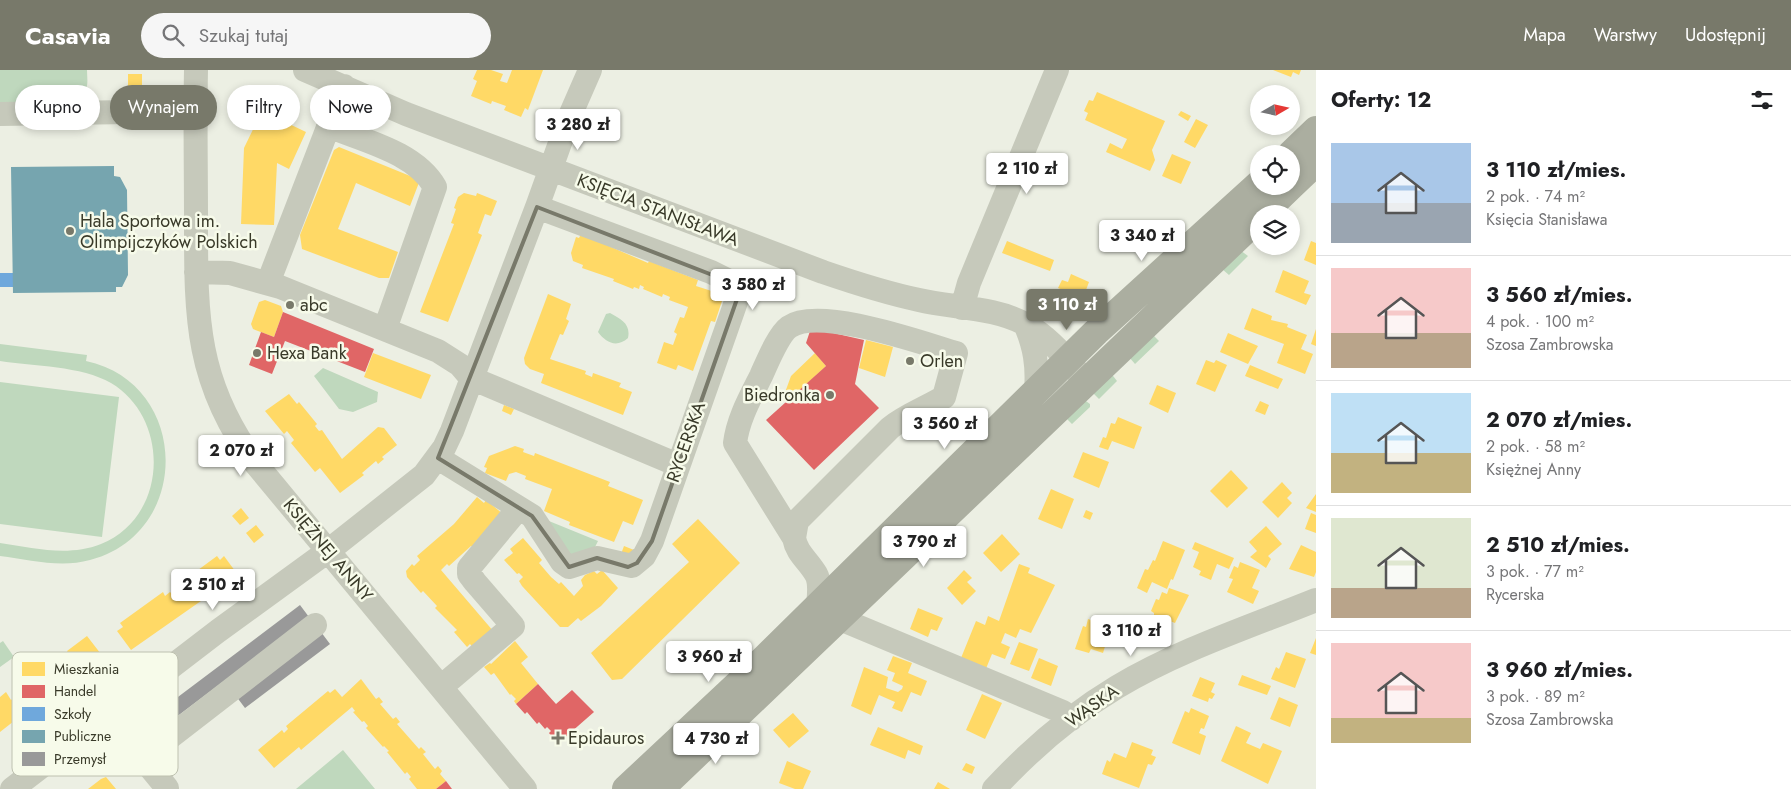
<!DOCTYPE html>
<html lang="pl">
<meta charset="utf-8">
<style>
:root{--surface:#fff;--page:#f6f6f6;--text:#202124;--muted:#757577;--line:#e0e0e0;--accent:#78796a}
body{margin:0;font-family:Jost,sans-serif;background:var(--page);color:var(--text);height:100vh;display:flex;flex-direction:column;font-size:19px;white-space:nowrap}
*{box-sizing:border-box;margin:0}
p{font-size:16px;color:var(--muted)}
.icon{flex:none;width:28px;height:28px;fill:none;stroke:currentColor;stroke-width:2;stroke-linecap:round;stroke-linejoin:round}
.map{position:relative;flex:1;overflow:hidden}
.panel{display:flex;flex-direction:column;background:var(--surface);width:475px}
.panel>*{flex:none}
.guide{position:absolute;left:15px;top:15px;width:475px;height:45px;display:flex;gap:10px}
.needle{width:32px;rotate:81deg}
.buttons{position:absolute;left:1250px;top:15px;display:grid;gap:10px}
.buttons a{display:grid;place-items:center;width:50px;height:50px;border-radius:50%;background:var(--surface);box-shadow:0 2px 8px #0003;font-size:25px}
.price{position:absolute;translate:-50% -42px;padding:0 11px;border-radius:5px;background:#fff;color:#222;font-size:16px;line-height:32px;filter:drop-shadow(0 1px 2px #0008)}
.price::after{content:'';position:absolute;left:50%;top:30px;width:15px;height:11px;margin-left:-8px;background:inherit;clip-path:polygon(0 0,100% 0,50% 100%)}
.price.current{background:var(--accent);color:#fff}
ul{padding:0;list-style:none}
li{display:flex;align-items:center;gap:15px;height:125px;padding:0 15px}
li+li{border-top:1px solid var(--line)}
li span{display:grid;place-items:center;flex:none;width:140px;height:100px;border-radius:0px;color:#555}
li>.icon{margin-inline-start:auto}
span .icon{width:60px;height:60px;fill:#fffc;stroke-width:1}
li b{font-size:21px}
h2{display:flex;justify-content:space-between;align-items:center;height:60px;padding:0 15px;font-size:21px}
.tag{padding:0 18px;border-radius:22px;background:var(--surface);box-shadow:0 2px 8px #0003;font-size:18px;line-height:45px}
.tag.current{background:var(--accent);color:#fff}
header{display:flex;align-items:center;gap:30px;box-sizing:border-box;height:70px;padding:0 25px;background:var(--accent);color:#fff}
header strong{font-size:24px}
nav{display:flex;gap:28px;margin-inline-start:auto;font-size:18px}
.search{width:350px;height:45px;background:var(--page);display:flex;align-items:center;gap:12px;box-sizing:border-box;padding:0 18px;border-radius:28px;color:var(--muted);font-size:19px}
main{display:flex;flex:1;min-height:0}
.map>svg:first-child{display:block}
</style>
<header>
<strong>Casavia</strong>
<div class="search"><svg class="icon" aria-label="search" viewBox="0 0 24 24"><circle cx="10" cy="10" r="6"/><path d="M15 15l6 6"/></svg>Szukaj tutaj</div>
<nav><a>Mapa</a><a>Warstwy</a><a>Udostępnij</a></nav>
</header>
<main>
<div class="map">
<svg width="1316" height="719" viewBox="0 0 1316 719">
<rect width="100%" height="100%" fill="#ecefe3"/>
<path fill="#bfd8bd" d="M0,0H87C87,8 89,16 84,23C73,37 19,32 0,32Z
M1240,180L1248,186L1229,205L1222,199Z
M610,243C621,249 631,254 628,268C617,278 606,273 598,262L606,244Z
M1151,263L1159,271L1135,294L1129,287Z
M0,274L87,285L86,291C190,313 193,463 90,490C61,498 30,490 0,486V473C34,478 68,487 101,474C168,447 171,349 111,313C82,296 33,296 0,291Z
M323,298L378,322L377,332L353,342L339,339L314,306Z
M1110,302L1117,311L1099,329L1091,321Z
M0,312L119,327L102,467L0,454Z
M1083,329L1090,334V337L1072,354L1065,347Z
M544,449L598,471L593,481L574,490Z
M3,571L14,587L0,597V573Z
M343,680L375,719H296Z"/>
<path fill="#ffd966" d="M477,0H491L503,4L500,11L507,13L512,0H543L528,40L525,38L521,47L504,40L506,36L492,31L491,34L471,26L477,11L473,9Z
M1273,0H1301L1299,5L1293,2L1291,7Z
M128,4H142V17H128Z
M1097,22L1165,51L1152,80L1155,90L1150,101L1106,82L1110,73L1122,79L1127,69L1085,50L1088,43L1084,41L1089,30L1093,31Z
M262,41L306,62L289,99L277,93L274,155L241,154L244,78Z
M1181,41L1191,46L1188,51L1178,45Z
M1196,49L1208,55L1195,78L1184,72Z
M339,77L420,110L410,136L356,113L338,159L398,182L389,208H379L302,179L300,165L334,80Z
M1172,84L1191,92L1181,114L1162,106Z
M464,123L476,126L477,123L497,131L491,146L485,144L478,163L482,165L448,252L420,242L454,154L451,153L456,139L454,138L458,127Z
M581,164L648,193L649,191L698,210L696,216L724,225L715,252L711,251L693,301L678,295L676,300L657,293L664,272L673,275L677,264L674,262L680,247L684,248L688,237L669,230L670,227L663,224L662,227L643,219L644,217L640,215L639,219L634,217L633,219L613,211L614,209L582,198L583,195L573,191L571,183L576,167L579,168Z
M1007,171L1054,190L1050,201L1002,183Z
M1311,171L1316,173V195L1304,190Z
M1283,200L1309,211L1304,223L1311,225L1306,235L1275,222Z
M1071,204L1089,212L1083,228L1058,218L1062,210L1068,212Z
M548,224L571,234L566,249L569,251L563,265L560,264L550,289L586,301L585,304L592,307L593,303L621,313L619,317L632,322L623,345L541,313L544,304L530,299L525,294L524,288Z
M265,230L281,236L283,242L274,267L253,259L251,254L259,232Z
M1252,238L1272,246L1271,250L1288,254L1287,257L1307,265L1301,279L1313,284L1305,304L1277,293L1284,274L1244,259Z
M1316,259V276L1311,274Z
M1228,263L1258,276L1248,294L1220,282Z
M866,270L893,277L885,307L859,298Z
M373,283L431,305L421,329L364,307Z
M815,283L826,296L787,332L783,328L791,306Z
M1206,290L1214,293L1216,290L1227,295L1215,322L1196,314Z
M1250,295L1283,309L1278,319L1245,306Z
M1157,315L1176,323L1168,343L1149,334Z
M289,324L297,334L299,332L317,354L315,356L319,361L322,360L342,389L378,357L384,358L397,375L382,387L384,389L378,394L376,391L362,403L364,405L340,423L320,398L315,402L291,373L294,370L287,361L284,364L265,341Z
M1260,331L1269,335L1265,345L1255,341Z
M504,335L514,339L511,345L502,341Z
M1118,347L1142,357L1134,379L1112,371L1108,380L1099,377L1103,367L1106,368L1111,353L1115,354Z
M515,376L524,379L523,382L534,386L535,383L610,412L608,416L643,430L633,455L623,451L614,472L569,455L570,452L544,441L552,419L525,409L526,406L516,402L509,404L506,411L485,403L487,398L484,397L489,386Z
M1083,382L1109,392L1099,418L1073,407Z
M1231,400L1248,418L1227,438L1210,421Z
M1282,412L1292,423L1287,428L1292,433L1278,448L1262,432Z
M1051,419L1074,429L1062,459L1038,449Z
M1316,424V442L1306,438Z
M477,427L484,433L486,430L503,444L474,477L471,476L449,496L447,494L441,500L494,562L474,579L470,574L467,577L454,562L457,560L435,538L437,536L423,521L421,523L407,507L406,501L412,494L414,496L420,490L417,486L454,454Z
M241,438L249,448L240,455L232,446Z
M1086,440L1093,443L1090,450L1083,447Z
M1311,443L1316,445V463L1305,459Z
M698,449L740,493L622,609L612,610L591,583L689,492L672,474Z
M256,455L264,465L254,473L246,463Z
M1266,456L1282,474L1268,486L1271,489L1266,498L1250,487L1257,481L1249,472Z
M1002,464L1020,484L1001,502L983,483Z
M523,468L542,490L539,493L551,507L559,514L561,512L574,526L583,516L581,510L585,505L594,501L597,504L602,500L618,518L601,536L581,551L578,548L568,557H560L522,516L519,511L523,507L519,503L517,504L504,490L513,483L510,479Z
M1163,471L1185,480L1173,510L1171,509L1167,519L1152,512L1147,523L1137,518L1145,499L1148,500L1153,490L1155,491Z
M1195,472L1234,488L1229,499L1217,494L1211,510L1199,505L1201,501L1193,497L1199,482L1192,479Z
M1301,475L1316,482V502L1314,507L1289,499Z
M624,476L634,480L631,488L621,484Z
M217,486L220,490L224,486L238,505L131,580L117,561L123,557L120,553L163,522L165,526L170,522L172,524L177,521L175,517Z
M1240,492L1260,500L1252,518L1259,521L1253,534L1227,522L1233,509L1229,508L1234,496L1238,498Z
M1019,494L1030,498L1028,503L1055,515L1031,563L1020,559L1016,568L1005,563L1001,573L1010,577L1005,589L992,584L985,601L961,588L976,551L985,555L988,546L999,551Z
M964,500L972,508L967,512L976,521L962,535L947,518Z
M1169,518L1189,525L1175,553L1154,545V543L1151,541L1156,529L1159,530L1162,522L1167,524Z
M918,538L943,548L937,561L931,559L928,567L910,559Z
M1088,549L1113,558L1111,563L1115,564L1111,575L1106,573L1103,583L1091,579L1089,583L1075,579L1083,556L1086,557Z
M87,566L104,588L26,648L23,644L0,662V627L6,622L11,630L18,625L15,621L36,606L38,609L43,605L41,602L62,586L64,589L69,585L67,581Z
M1316,568V585L1310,583Z
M515,571L528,587L521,593L538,614L516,634L514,631L516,629L511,624L510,625L494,603L491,605L484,597L490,593L491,594Z
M1019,572L1038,579L1029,601L1010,594Z
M1286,582L1306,589L1295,618L1271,609L1276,597L1279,599Z
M893,586L912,593L908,603L927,611L921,626L911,622L902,642L892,638L895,632L879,625L871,645L851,636L864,597L888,607L886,618L898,622L902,619L903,616L892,611L895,603L887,600Z
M1039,588L1058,596L1051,616L1031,608Z
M1242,605L1271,616L1267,625L1238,615Z
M1200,607L1215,613L1211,622L1215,624L1212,629L1209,628L1208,632L1192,626Z
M361,609L376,629L379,627L383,632L380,634L393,649L396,647L400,652L397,654L419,679L421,677L426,682L423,684L435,699L438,696L442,701L440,704L446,711L436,719H417L409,709L411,707L407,702L405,704L387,682L389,681L384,676L383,677L366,658L368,656L364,651L362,652L353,642L355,641L352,637L301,680L299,677L274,698L258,680L282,660L284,663L288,659L286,656L328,621L330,623L335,619L342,627Z
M982,624L1002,633L985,669L966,660Z
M1279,627L1298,635L1290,657L1270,649Z
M1191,638L1209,646L1204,659L1201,658L1199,663L1206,666L1200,685L1172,673L1185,641L1189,643Z
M793,643L809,661L789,678L773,660Z
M1236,656L1251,663L1246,673L1260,679L1263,673L1282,681L1268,714L1221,691Z
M878,657L923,676L920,685L908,680L905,689L870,675Z
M1132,672L1153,680L1151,685L1156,687L1152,695L1148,694L1139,718L1102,704L1107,690L1110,692L1114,683L1126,688Z
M787,691L811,701L803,719H795L779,713Z
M966,693L975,697L972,704L962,700Z
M106,707L116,719H88L101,709Z
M938,712L950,719H934Z"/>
<path fill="#e06666" d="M283,242L374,279L365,302L285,271L272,304L249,295L261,262L274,267Z
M811,258L864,270L855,314L879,338L814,400L766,350L826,296L806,273Z
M538,614L556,634L572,620L594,642L562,670L555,671L549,663L551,661L547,657L545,659L539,652L537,654L527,642L525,644L516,634Z
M446,711L452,719H436Z"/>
<path fill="#6fa8dc" d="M0,203H13V217H0Z"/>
<path fill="#76a5af" d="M114,96V106L120,107L127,120L128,205L122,217H116V222L13,223L11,97Z"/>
<path fill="#999" d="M300,535L309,547L167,654L158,642Z
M321,562L330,574L245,638L236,626Z"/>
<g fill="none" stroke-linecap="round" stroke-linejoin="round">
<path stroke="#c6c9bb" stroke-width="24" d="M196,0C195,50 196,99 196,149C196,246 195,312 256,394L525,719
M305,0L406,44L823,202C855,213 886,223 919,230C953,238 996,237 1027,255C1048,267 1065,286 1080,305
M0,44L195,41
M328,56C364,71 415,82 435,117L385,259
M537,137L569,48L590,0
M196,202L230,203L280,217L438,281L460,295L471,308L678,395
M268,213L344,16
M962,238L969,213L1057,0
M1025,254C1035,277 1038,296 1036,321
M794,468L797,451L890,358C906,345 926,338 944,327L956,283C922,273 819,236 789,257C778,265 767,293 761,306C750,328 738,349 735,373L794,468C797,484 808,490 816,504C821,513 819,525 818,535
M840,549L1063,642L1071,649
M441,617L513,556L475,512L469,504V498L518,439
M108,646L167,718
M143,688L315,555
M12,719L218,561L328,481L424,405L444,378L452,361L537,137L711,202L733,213L737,229L652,471L644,486L632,496L597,488L569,497L562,492L532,446L438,388
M994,719C1030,680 1072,644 1117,617C1179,580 1249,557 1316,530"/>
<path stroke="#abaea0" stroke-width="28" d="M1291,84L1316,60
M1291,116L1316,92
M1262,144L1291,116
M626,719L750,603L1096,262L1259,114
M660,719L1259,147"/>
</g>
<path fill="none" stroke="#78796a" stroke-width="4" stroke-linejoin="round" d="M537,137L733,213L737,229L652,471L637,493L628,497L597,488L569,497L532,446L438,388Z"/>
<g fill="#78796a" stroke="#f7fbea" stroke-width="2">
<circle cx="70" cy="161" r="5"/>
<circle cx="290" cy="235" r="5"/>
<circle cx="257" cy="283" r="5"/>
<circle cx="910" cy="291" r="5"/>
<circle cx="830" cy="325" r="5"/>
<path d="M555.5 660.5h5v5h5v5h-5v5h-5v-5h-5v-5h5z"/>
</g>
<g text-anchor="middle" stroke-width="5" stroke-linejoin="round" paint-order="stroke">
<g font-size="18" fill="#393a29" stroke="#f7fbea">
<text transform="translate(658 140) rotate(21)" y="6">KSIĘCIA STANISŁAWA</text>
<text transform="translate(686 372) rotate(-71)" y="6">RYCERSKA</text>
<text transform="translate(328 480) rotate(50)" y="6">KSIĘŻNEJ ANNY</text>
<text transform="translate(1092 636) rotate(-35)" y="6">WĄSKA</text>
</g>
<g font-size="18" fill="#393a29" stroke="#f7fbea" text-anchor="start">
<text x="80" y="157">Hala Sportowa im.<tspan x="80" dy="21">Olimpijczyków Polskich</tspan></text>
<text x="300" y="241">abc</text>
<text x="267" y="289">Hexa Bank</text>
<text x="920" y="297">Orlen</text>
<text x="820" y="331" text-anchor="end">Biedronka</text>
<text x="568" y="674">Epidauros</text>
</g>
</g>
<rect x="12" y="582" width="166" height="124" rx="8" fill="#f7fbea" stroke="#bec1b0" stroke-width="1"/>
<rect x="22" y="592" width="23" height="14" fill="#ffd966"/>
<rect x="22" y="615" width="23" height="13" fill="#e06666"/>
<rect x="22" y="637" width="23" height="14" fill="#6fa8dc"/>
<rect x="22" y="660" width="23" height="13" fill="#76a5af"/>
<rect x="22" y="682" width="23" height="14" fill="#999"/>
<g font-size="14" fill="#393a29">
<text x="54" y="604">Mieszkania</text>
<text x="54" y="626">Handel</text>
<text x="54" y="649">Szkoły</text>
<text x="54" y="671">Publiczne</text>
<text x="54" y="694">Przemysł</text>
</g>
</svg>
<div class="buttons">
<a><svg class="needle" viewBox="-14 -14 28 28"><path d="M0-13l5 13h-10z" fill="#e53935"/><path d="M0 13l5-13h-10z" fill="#757577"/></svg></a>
<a><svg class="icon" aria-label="locate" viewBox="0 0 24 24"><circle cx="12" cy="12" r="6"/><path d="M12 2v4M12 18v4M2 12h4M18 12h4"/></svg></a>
<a><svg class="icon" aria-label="layers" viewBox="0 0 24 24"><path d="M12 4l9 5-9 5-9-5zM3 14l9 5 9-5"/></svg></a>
</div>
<b class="price" style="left:578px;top:81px">3 280 zł</b>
<b class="price" style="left:1027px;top:125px">2 110 zł</b>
<b class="price" style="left:1142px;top:192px">3 340 zł</b>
<b class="price" style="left:753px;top:241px">3 580 zł</b>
<b class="price current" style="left:1067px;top:261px">3 110 zł</b>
<b class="price" style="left:945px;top:380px">3 560 zł</b>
<b class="price" style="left:241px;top:407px">2 070 zł</b>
<b class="price" style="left:924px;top:498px">3 790 zł</b>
<b class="price" style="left:213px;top:541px">2 510 zł</b>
<b class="price" style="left:1131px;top:587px">3 110 zł</b>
<b class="price" style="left:709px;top:613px">3 960 zł</b>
<b class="price" style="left:716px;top:695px">4 730 zł</b>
<div class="guide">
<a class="tag">Kupno</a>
<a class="tag current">Wynajem</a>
<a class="tag">Filtry</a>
<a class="tag">Nowe</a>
</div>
</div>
<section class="panel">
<h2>Oferty: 12<svg class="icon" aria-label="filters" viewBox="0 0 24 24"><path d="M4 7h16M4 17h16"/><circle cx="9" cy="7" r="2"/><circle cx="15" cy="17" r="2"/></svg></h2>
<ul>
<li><span style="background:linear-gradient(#a9c7e8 60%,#9aa5b1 0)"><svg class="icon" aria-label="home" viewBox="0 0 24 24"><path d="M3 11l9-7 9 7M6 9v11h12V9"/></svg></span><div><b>3 110 zł/mies.</b><p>2 pok. · 74 m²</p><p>Księcia Stanisława</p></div></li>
<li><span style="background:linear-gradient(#f6c9c9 65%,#b9a48a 0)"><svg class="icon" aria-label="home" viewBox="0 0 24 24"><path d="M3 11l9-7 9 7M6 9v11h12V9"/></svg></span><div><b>3 560 zł/mies.</b><p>4 pok. · 100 m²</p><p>Szosa Zambrowska</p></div></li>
<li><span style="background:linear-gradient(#bfe0f5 60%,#c2b280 0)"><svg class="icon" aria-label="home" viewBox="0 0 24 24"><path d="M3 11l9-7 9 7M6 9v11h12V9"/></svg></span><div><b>2 070 zł/mies.</b><p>2 pok. · 58 m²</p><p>Księżnej Anny</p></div></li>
<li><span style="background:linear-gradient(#dfe7d0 70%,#b9a48a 0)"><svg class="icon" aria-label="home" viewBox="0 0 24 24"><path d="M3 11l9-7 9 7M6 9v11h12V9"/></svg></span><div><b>2 510 zł/mies.</b><p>3 pok. · 77 m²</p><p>Rycerska</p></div></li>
<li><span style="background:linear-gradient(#f6c9c9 75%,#c2b280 0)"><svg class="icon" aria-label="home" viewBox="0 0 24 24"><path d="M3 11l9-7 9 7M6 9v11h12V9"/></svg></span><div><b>3 960 zł/mies.</b><p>3 pok. · 89 m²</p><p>Szosa Zambrowska</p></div></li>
</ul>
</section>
</main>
